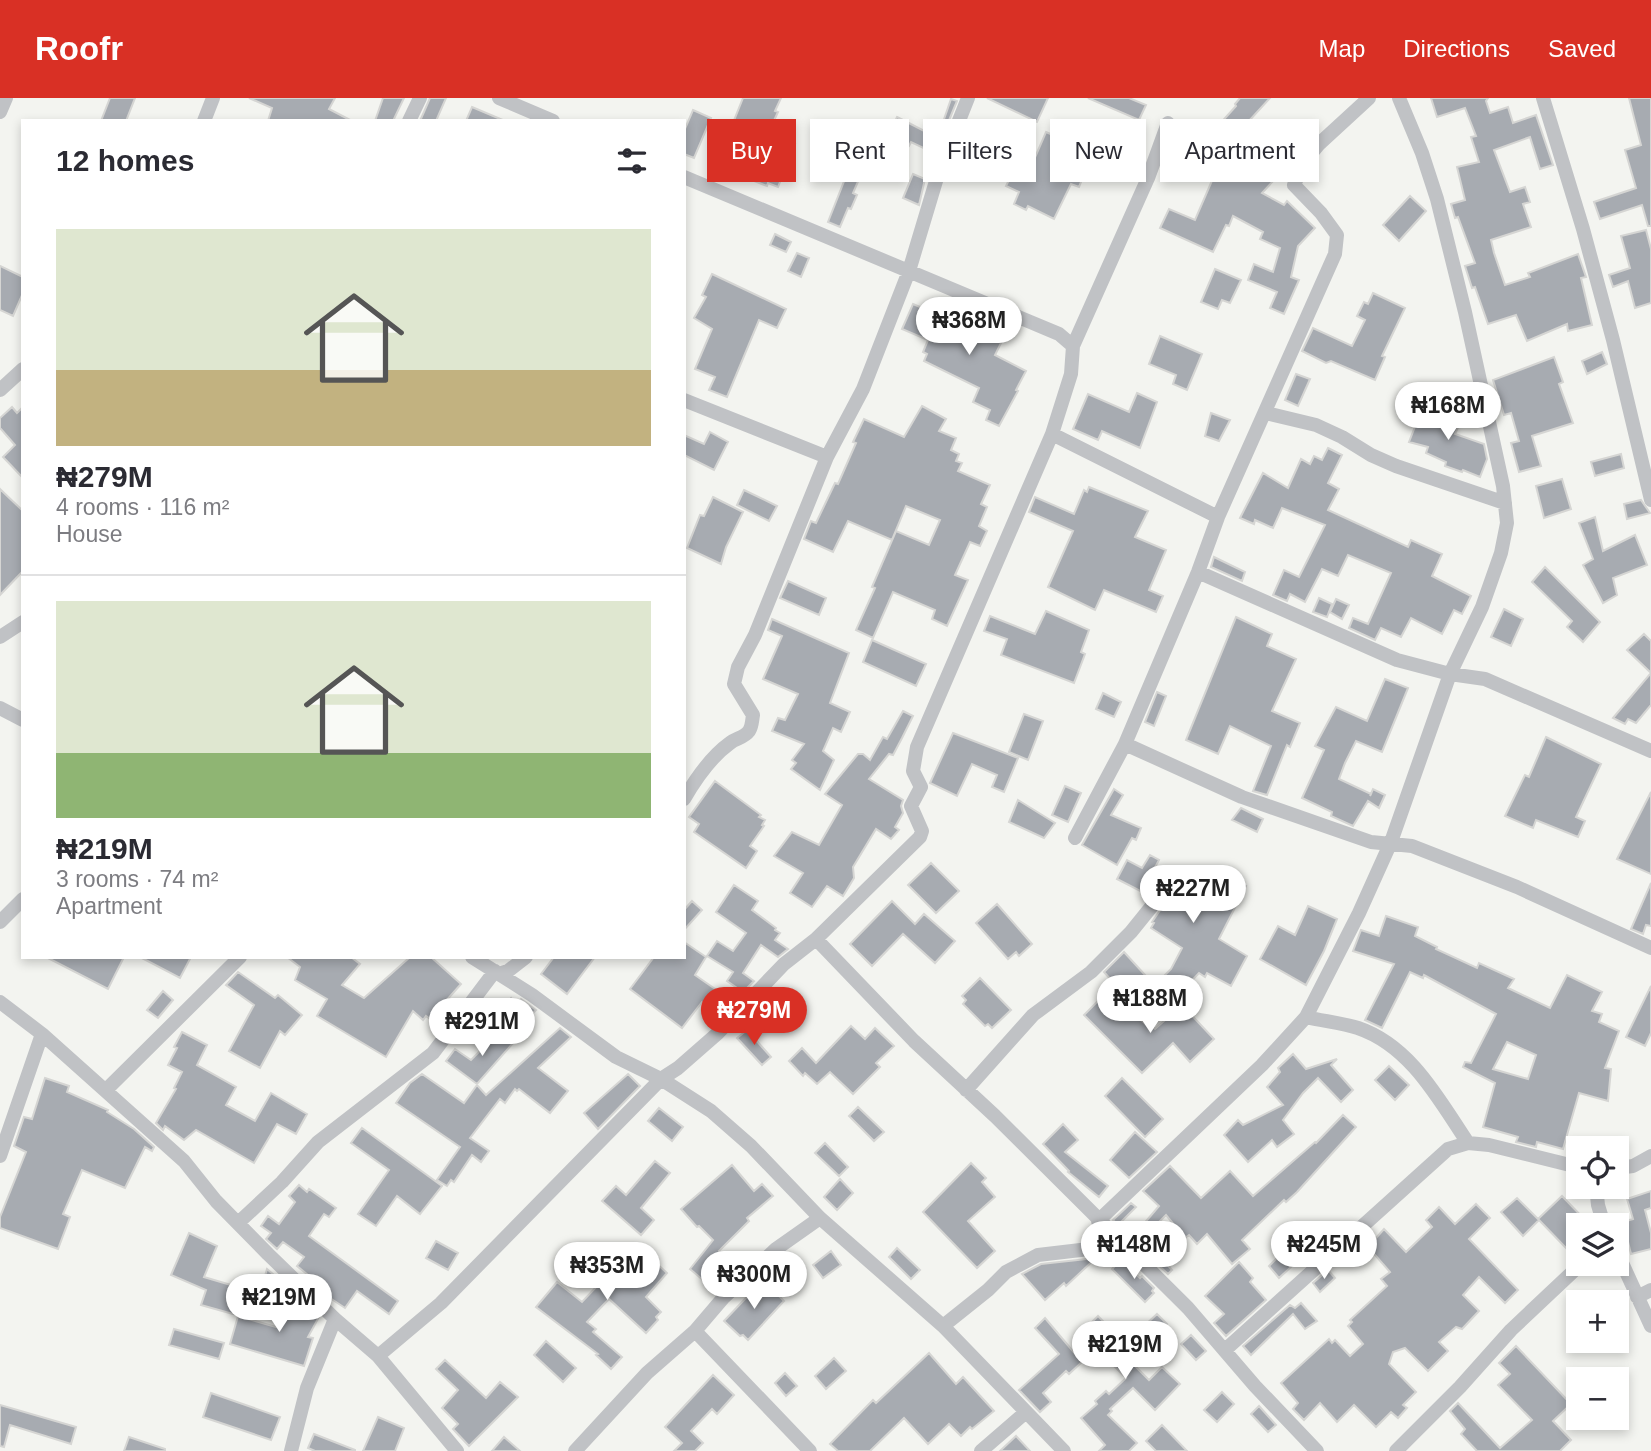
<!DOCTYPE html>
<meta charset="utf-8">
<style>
:root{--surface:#fff;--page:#f7f7f7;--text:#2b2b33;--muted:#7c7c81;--line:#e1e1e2;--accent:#d93025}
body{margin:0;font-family:Arial,sans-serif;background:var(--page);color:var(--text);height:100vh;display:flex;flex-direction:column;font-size:26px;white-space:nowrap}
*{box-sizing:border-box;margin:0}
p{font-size:23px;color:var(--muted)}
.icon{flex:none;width:38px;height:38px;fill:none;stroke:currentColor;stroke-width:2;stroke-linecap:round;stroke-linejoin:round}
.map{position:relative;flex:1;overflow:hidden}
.drawer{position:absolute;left:21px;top:21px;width:665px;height:840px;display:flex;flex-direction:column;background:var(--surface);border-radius:0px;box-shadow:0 4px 10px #0003}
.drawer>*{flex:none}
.guide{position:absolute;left:707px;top:21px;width:665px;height:63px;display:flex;gap:14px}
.buttons{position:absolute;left:1566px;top:1038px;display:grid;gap:14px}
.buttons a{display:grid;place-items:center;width:63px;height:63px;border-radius:0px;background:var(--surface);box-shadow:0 4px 10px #0003;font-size:35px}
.price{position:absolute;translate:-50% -60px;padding:0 16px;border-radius:24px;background:#fff;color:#222;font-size:23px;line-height:46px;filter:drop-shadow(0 2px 4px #0008)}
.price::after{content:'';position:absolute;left:50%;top:42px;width:21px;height:16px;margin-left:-10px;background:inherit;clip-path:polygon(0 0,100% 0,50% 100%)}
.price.selected{background:var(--accent);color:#fff}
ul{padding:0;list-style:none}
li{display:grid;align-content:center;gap:14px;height:371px;padding:0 35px}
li+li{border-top:2px solid var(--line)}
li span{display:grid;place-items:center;height:217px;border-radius:0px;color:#555}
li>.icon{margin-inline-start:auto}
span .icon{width:126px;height:126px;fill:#fffc;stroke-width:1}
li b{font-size:30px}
h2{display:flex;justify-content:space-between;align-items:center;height:84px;padding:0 35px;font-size:30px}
.chip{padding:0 24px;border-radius:0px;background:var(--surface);box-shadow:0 4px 10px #0003;font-size:24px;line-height:63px}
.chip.selected{background:var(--accent);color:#fff}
header{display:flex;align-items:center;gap:42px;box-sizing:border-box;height:98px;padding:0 35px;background:var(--accent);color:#fff}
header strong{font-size:33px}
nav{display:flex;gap:38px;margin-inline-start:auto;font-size:24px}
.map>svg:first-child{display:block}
</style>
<header>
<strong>Roofr</strong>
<nav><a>Map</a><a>Directions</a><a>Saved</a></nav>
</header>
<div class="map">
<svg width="1651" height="1353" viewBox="0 0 1651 1353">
<rect width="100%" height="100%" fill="#f3f4f0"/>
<path fill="#a7abb1" stroke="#d5d5d3" stroke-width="2" fill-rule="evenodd" d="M110,0H135L126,23H101Z
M249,0H335L329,11L352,23H268L272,10Z
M383,0H404L393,23H375Z
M430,0H446L436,23H420Z
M743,0H781L775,13L778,14L764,44L742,34L744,29L733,25Z
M987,0H1048L1037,24Z
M1088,0H1129L1146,7L1139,22Z
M1240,0H1270L1248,24L1286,58L1280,64L1286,69L1262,95L1284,107L1287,103L1315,130L1298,148L1291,179L1299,182L1284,216L1270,210L1277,194L1248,182L1254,166L1273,174L1280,150L1260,141L1263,134L1233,118L1229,128L1226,127L1213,154L1160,130L1169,111L1195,122L1214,78L1179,63L1193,32L1208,39L1236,8L1235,6Z
M1431,0H1488L1486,3L1490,15L1508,9L1513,25L1536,17L1553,67L1540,71L1530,39L1494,52L1510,94L1525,89L1530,104L1523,106L1531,129L1491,142L1494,155L1505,187L1530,179L1528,175L1578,156L1586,179L1581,180L1592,227L1568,233L1567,226L1527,243L1516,217L1488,226L1475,189L1472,190L1465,168L1475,165L1458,119L1455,120L1451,106L1465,102L1457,69L1479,64L1471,39L1476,38L1465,10L1437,19Z
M1629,0H1651V128H1648L1642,107L1600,121L1594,104L1636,90L1625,52L1641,47Z
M951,1L957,3L945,32L941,30Z
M472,9L505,23H466Z
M693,12L711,20L694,60L684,56V33Z
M897,19L940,41L934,55L911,44L909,48L888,38Z
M865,31L895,44L888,61L876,55L868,75L863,72L853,95L857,97L851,111L848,110L840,129L828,124L850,68L836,62L837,58L813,48L819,37L856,53Z
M1046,34L1062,41L1061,44L1092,57L1079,89L1071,86L1054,121L1028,108L1026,112L1014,106L1019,94L1006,88L1009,82L985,72L982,80L974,77L972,82L961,77L973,49L1025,72L1026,70L1030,71Z
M773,37L795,46L778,89L768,85L767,88L754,83Z
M913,76L925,81L919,107L903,100Z
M1410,98L1426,113L1399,143L1383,127Z
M1646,132L1651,151V205L1635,210L1628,183L1613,189L1609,177L1630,170L1621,138Z
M775,136L791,144L786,154L770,147Z
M797,155L809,160L801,179L788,173Z
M0,168L23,179V195L13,218L0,212Z
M1215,171L1241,182L1230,205L1222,202L1218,211L1201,204Z
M712,176L786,211L777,230L759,222L727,299L709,292L715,279L695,271L712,231L694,220L706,199L702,197Z
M1373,195L1405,210L1382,258L1385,259L1375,282L1331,263L1326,265L1302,253L1313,230L1352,248L1365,222L1357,218L1364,204L1368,206Z
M913,206L960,226L961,223L965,225L969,217L972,218L973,214L1004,228L998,239L1003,241L995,257L1026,273L1016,292L1018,293L999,328L986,322L990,312L973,304L979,290L924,263L927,256L923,254L928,242L902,231Z
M1160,238L1202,256L1187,292L1173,286L1176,277L1149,266Z
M1602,254L1607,266L1587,276L1582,263Z
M1554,259L1563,284L1559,286L1573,325L1532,338L1541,368L1519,374L1511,345L1519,343L1511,315L1504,317L1493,282Z
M1296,276L1310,281L1298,308L1285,302Z
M1137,295L1157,304L1140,350L1102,333L1098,342L1073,331L1088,296L1129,314Z
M922,308L946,321L939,333L956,340L951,352L959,356L956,363L962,365L958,373L990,387L981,406L987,409L979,428L987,433L980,448L970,444L955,477L968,482L947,528L932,521L935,512L893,494L873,540L856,532L875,490L872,489L896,433L929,447L940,422L906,408L892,442L848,423L833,454L804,441L811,423L816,425L835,385L838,386L856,345L853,344L864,321L904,339Z
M1423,308L1444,315L1445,313L1462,321L1455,336L1484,346L1487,361L1480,379L1463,372L1462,374L1445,368L1446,364L1426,355L1428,349L1409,344Z
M12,309L17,315L23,309V380L3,359L15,347L0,330V320Z
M1211,315L1230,322L1219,343L1205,338Z
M710,334L728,344L714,372L684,357V337L704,346Z
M1328,350L1342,357L1328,385L1339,391L1328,412L1408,449L1411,442L1442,456L1432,478L1471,498L1462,516L1454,512L1442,536L1411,520L1401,539L1381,530L1375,542L1349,530L1353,520L1368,526L1391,475L1348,457L1338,478L1322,471L1305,504L1290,496L1287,503L1273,497L1284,472L1299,479L1325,427L1282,410L1273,430L1255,422L1254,426L1240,420L1263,375L1288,390L1301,361L1310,366L1314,358L1322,362Z
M1621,356L1624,370L1595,378L1591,364Z
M1562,381L1571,411L1544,420L1536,388Z
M1089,389L1148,413L1135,439L1166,452L1149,492L1163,498L1156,514L1104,492L1095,512L1048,489L1073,433L1029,414L1035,399L1074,416L1084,392L1087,394Z
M0,391L23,413V473L0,497Z
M744,392L777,408L769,423L737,407Z
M713,399L743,414L726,449L721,466L687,450L700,417L704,418Z
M1641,402L1650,415L1627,421L1624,406Z
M1595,419L1603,453L1635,437L1647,467L1613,480L1617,497L1603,505L1583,467L1593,461L1579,425Z
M1214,459L1245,474L1242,483L1211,469Z
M1545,469L1600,524L1583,544L1567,529L1572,523L1532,484Z
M788,483L826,500L819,517L780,500Z
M1319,500L1332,506L1327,519L1313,514Z
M1336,501L1349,507L1342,521L1330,514Z
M1504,511L1523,521L1511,548L1491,539Z
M1046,513L1089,532L1081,554L1085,556L1074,585L1001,557L1007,541L984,533L990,518L1035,536Z
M1236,519L1272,536L1267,548L1296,561L1272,613L1300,625L1290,649L1287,647L1267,697L1253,693L1271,648L1230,628L1218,656L1186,642Z
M772,521L849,555L830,605L850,614L841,634L833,630L823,653L834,662L820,692L791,671L796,665L792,662L804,646L772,633L778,620L785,622L798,596L763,581L782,538L768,532Z
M1644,536L1651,543V607L1636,625L1628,621L1625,626L1613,620L1651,575L1627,552Z
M872,542L926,566L916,588L863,564Z
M1385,581L1408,590L1382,654L1356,643L1345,665L1339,681L1371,696L1370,698L1373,691L1385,697L1379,710L1368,703L1353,728L1331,718L1332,714L1302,700L1324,652L1315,648L1336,609L1367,623Z
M1157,594L1166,598L1154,628L1145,624Z
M1103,595L1121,604L1114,619L1096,611Z
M903,613L913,618L902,640L893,657L889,656L869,681L903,702L901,708L903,715L895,729L899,732L891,741L876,731L853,769L854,780L843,798L827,788L812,809L790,795L803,775L774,758L792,734L819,747L842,707L825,696L858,656H863L870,662L883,639L887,641Z
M1024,616L1043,623L1028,662L1009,654Z
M953,635L1018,660L1004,694L992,689L997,677L972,666L957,698L930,685Z
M1546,639L1601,666L1576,719L1585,723L1578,739L1536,722L1533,730L1505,718L1525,677L1529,679Z
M715,683L761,717L759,719L765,722L762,727L764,728L750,748L757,753L746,770L694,734L699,726L689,719Z
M1065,688L1081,695L1068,724L1052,717Z
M1114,691L1123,697L1111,717L1141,730L1136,742L1132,740L1117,767L1082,747Z
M1651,694V776L1617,761Z
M1018,702L1055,725L1044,740L1009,724Z
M1241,710L1263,721L1257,734L1232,722Z
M1150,757L1159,762L1152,775L1159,779L1158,781L1203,806L1220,774L1246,788L1219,841L1247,858L1231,888L1207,875L1205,879L1199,875L1179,896L1162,880L1171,871L1182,850L1151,830L1154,825L1152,824L1165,805V799L1157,793L1148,797L1117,781L1127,762L1142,770Z
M931,765L959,793L936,815L908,787Z
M1651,785V828L1646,827L1643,836L1631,831Z
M734,787L758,803L752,812L776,830L775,832L780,835L775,842L788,851L778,859L761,847L743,875L754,883L743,894L727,883L733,874L707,858L717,843L733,853L746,835L716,814Z
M692,803L702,812L684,832V812Z
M892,803L915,826L924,816L955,843L935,865L903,836L872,868L850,846Z
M997,806L1032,846L1019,858L1016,854L1008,861L976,825Z
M1308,808L1337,821L1324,853L1306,887L1260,861L1278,828L1295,837Z
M1386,818L1418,829L1415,838L1437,849L1436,851L1477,870L1479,865L1514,881L1508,890L1550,910L1567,877L1602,894L1592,913L1602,916L1599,924L1619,933L1605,970L1611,971L1608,1003L1579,995L1563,1051L1537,1044L1536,1049L1516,1044L1518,1039L1483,1029L1495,985L1463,969L1465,964L1471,965L1496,916L1424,877L1423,880L1410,874L1382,930L1365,922L1394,866L1353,853L1361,832L1379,838ZM1507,944L1536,957L1528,981L1493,971Z
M684,844L706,859L695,877L718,893L708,908L702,904L682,930L630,891L654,859H684Z
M1124,854L1156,889L1134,908L1104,874Z
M46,859H124L108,891Z
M140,859H191L180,880Z
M287,859H351L360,866L342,887L364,900L410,859H431L461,886L430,921L426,918L423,922L413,913L386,959L317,918L327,901L295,882L300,869Z
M554,859H595L567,896L541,876Z
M238,874L275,900L278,897L302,917L285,937L280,933L260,970L229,953L254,907L226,887Z
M980,880L1011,912L992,930L988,926L985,928L963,906L966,902L962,898Z
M1651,888V935L1645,948L1626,939Z
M163,893L173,902L158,920L147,912Z
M511,900L516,906L521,901L536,912L511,937L493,919Z
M1098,903L1114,920L1125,908L1151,931L1153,929L1155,931L1182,907L1214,941L1190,964L1173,945L1142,975L1084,917Z
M851,928L865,941L875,930L894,948L876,965L880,969L853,996L830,974L817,986L805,975L803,978L789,963L802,950L816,965Z
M560,930L571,939L538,970L568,993L550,1015L519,991L517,993L515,991L505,1005L500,1001L470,1040L489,1053L481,1064L472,1057L454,1084L451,1082L447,1088L437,1082L460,1049L396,1005L410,985L422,976L464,1005L477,987L486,997Z
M502,931L514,944L477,986L446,963L455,951L471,962Z
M747,932L771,959L762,967L737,940Z
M182,934L207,947L197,967L236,989L226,1007L255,1023L271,995L307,1016L296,1036L277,1026L254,1065L196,1032L184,1042L165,1028L163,1032L156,1025L176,991L174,990L182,974L168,967L177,950L174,949Z
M1293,956L1306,971L1337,961L1331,967L1353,992L1341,1004L1318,980L1303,995L1283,1022L1294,1036L1277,1049L1272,1042L1248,1064L1224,1037L1238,1022L1243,1027L1283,1007L1267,989L1280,974L1278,970Z
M1389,968L1409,987L1395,1002L1375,982Z
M628,976L640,988L598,1031L584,1015Z
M45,980L69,988L67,994L108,1012L107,1014L134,1031L154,1049L152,1053L145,1049L125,1090L82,1072L63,1116L70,1119L58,1151L0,1130V1119L26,1054L14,1048L24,1019L32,1021Z
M1122,980L1163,1021L1145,1039L1105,998Z
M858,1009L884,1034L874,1043L849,1018Z
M659,1010L683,1029L672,1043L648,1023Z
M1343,1017L1356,1029L1297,1094L1286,1104L1284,1102L1242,1142L1250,1151L1232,1166L1207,1136L1197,1146L1189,1137L1185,1140L1166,1117L1142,1141L1136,1135L1159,1108L1143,1093L1170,1068L1201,1100L1230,1073L1253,1098L1315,1044L1316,1045Z
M1063,1026L1078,1042L1065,1054L1108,1088L1099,1099L1068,1074L1069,1073L1043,1046Z
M362,1030L442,1088L420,1116L397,1098L376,1128L358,1116L389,1072L351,1045Z
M1135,1034L1157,1054L1129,1080L1110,1062Z
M825,1045L848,1069L839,1078L815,1055Z
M655,1063L670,1075L641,1110L654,1122L641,1137L602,1103L616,1088L626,1097Z
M971,1065L986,1080L982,1084L995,1099L968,1123L995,1153L977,1170L923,1114Z
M732,1067L754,1093L762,1086L773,1098L747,1120L749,1123L719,1153L726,1159L721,1166L723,1167L714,1180L710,1177L704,1183L690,1171L713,1142L699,1128L697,1129L681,1111Z
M840,1081L853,1095L837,1112L824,1099Z
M299,1087L307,1094L309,1091L336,1110L329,1119L324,1116L309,1138L398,1203L389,1216L357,1193L345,1210L330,1200V1195L297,1168L304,1159L283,1144L277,1151L266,1141L271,1135L261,1128L268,1118L279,1126L295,1104L289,1098Z
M1651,1093V1110L1645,1112L1651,1135V1151L1631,1156L1623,1124L1633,1121L1627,1101Z
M1562,1098L1590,1127H1578V1139L1567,1151L1539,1122L1523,1138L1501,1114L1517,1100L1538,1121Z
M1131,1105L1136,1109L1118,1127L1113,1122Z
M1476,1106L1490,1120L1469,1141L1518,1192L1505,1205L1479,1179L1463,1197L1479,1213L1462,1231L1456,1229L1439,1244L1448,1253L1428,1273L1405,1250L1393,1254L1389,1266L1416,1294L1403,1307L1407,1310L1398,1320L1391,1314L1376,1329L1354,1307L1337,1324L1320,1305L1304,1322L1293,1311L1298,1305L1281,1285L1329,1241L1332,1245L1335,1242L1350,1258L1363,1246L1348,1228L1352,1224L1350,1222L1387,1188L1381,1181L1390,1174L1368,1149L1384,1131L1406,1154L1432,1129L1426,1122L1439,1109L1455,1126Z
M189,1135L217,1148L204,1179L241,1190L233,1216L201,1207L206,1192L171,1177Z
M436,1143L458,1155L448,1172L426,1160Z
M897,1150L920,1172L911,1181L889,1159Z
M643,1153L667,1175L646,1199L661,1214L656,1219L658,1222L646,1235L609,1201L587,1224L596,1231L593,1234L622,1259L611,1271L596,1257L598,1256L536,1209L557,1184L582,1204L600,1185L588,1173L602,1158L622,1176Z
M831,1153L841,1167L823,1180L813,1167Z
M1280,1157L1291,1169L1279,1180L1269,1168Z
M1160,1159L1172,1172L1168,1176L1155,1164Z
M1096,1160L1066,1188L1064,1185L1045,1202L1022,1176L1041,1166Z
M1121,1162L1140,1180L1142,1178L1154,1190L1152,1193L1154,1195L1145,1204L1112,1171Z
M1239,1164L1253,1180L1250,1184L1266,1202L1226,1238L1214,1225L1224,1216L1205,1198Z
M267,1171L288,1189L285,1197L263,1185Z
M1328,1172L1335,1180L1320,1194L1313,1185Z
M763,1182L784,1203L748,1242L743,1237L740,1238L724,1223Z
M284,1199L319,1219L308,1239L313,1240L304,1268L230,1246L238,1218L276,1229Z
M1301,1205L1317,1223L1305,1231L1293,1216L1251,1257L1243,1248L1290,1207L1295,1210Z
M1157,1216L1167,1226L1129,1262L1149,1282L1162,1269L1180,1286L1155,1312L1133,1290L1110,1311L1112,1313L1108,1317L1137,1345L1129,1353H1099L1105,1347L1081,1320L1097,1306L1095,1303L1106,1293L1109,1296L1126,1280L1081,1235L1098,1218L1125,1246Z
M1045,1220L1082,1264L1069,1276L1066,1273L1043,1295L1051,1304L1040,1314L1019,1292L1059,1256L1035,1230Z
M174,1231L224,1245L219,1261L169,1247Z
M1191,1237L1206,1253L1196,1262L1181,1246Z
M546,1243L576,1270L563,1284L534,1257Z
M1516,1248L1571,1306L1553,1323L1571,1342L1560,1353H1477L1461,1336L1465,1331L1450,1313L1458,1305L1500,1350L1532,1322L1498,1287L1510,1276L1499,1265Z
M929,1255L956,1286L963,1279L994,1313L972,1331L970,1329L961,1338L949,1326L928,1346L904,1320L870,1353H838L830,1346L873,1302L876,1305Z
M834,1260L846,1273L826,1291L815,1278Z
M445,1262L486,1300L500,1284L518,1299L469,1348L453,1331L458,1326L442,1310L458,1292L436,1271Z
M785,1275L797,1288L786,1298L775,1285Z
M713,1277L734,1297L717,1316L712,1311L691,1333L703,1345L695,1353H674L682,1345L665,1329Z
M1222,1294L1234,1306L1217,1324L1204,1312Z
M211,1295L280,1319L271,1342L203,1319Z
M0,1307L76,1329L71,1346L10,1327L4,1349L0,1348Z
M1259,1308L1276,1327L1268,1334L1251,1316Z
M378,1319L404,1330L395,1353H363Z
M1162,1327L1187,1353H1156L1146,1343Z
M314,1336L355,1352V1353H315L308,1350Z
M1016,1338L1030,1353H1000Z
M129,1339L165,1351V1353H124Z
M504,1339L520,1353H492Z"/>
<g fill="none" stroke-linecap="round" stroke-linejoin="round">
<path stroke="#c0c2c5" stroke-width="14" d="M499,0L553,23
M1543,0L1583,131L1613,242L1651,402
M0,14L6,0
M204,23L213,0
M409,23L420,0
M684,79L1059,236L1073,248L1071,276L1052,336L1218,419
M1073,248L1148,80L1168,25
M0,292L23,271
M684,302L827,359
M1266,315L1316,327L1342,339L1371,357L1396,368L1505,405
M1198,474L1397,562L1450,576L1485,581L1651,653
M0,539L23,524
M0,610L23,622
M1125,646L1242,699L1371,744L1412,748L1517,789L1651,850
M684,701C695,682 712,658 730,645C736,640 744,640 749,633C752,629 752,623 753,617L734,586L738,569L755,537L827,359L863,291L909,173L939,73L968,0
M1075,740L1125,646L1198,474L1218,419L1335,156L1337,137L1321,115L1294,87L1304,64L1319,46L1369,0
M0,824L23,801
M816,841L914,943L995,1018L1188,1210L1255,1288L1317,1353
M472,859L532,897L616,959L661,981L711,1013L751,1048L820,1120L943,1228L1064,1353
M499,876L508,873L526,859
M0,904L42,936L184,1063L216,1103L268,1156L335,1221L378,1258L457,1353
M1306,919C1323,923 1342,925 1358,930C1411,948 1439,1002 1468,1045
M106,992L240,859
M966,992L1033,917L1091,874L1131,834L1156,803
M0,1058L42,936
M1617,1070L1633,1068L1651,1058
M1596,1088L1598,1107L1604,1127
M1098,1123L1262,967L1306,919L1359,815L1391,744L1450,576L1482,509L1501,455L1507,425L1503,388L1465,214L1437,101L1422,55L1399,0
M238,1125L282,1084L318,1044L433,955L495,873
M1617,1154L1651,1228
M1637,1199L1651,1192
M943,1228L988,1192L1006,1174L1038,1157L1123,1147
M695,1233L810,1353
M1225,1252L1448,1051L1468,1045L1489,1047L1578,1069
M378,1258L441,1205L661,981L678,970L718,935L784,866L816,841L920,739L922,733L911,708L921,689L913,673L917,649L1052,336
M291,1353L307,1290L335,1221
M575,1353L647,1275L695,1233L724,1199L776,1151L820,1120
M981,1353L1026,1314
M1396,1353L1460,1289L1511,1232L1581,1166"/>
</g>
</svg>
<div class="buttons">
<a><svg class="icon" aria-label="locate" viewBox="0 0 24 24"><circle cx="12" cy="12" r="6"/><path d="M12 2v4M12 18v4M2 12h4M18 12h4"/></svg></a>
<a><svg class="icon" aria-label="layers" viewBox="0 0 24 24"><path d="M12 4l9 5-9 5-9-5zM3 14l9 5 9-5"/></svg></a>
<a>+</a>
<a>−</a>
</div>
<b class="price" style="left:969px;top:259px">₦368M</b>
<b class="price" style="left:1448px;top:344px">₦168M</b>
<b class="price" style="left:1193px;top:827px">₦227M</b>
<b class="price" style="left:1150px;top:937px">₦188M</b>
<b class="price selected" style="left:754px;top:949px">₦279M</b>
<b class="price" style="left:482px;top:960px">₦291M</b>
<b class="price" style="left:1134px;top:1183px">₦148M</b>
<b class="price" style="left:1324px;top:1183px">₦245M</b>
<b class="price" style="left:607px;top:1204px">₦353M</b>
<b class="price" style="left:754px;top:1213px">₦300M</b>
<b class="price" style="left:279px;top:1236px">₦219M</b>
<b class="price" style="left:1125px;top:1283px">₦219M</b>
<div class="guide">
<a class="chip selected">Buy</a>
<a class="chip">Rent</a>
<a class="chip">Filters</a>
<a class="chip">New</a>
<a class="chip">Apartment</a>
</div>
<section class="drawer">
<h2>12 homes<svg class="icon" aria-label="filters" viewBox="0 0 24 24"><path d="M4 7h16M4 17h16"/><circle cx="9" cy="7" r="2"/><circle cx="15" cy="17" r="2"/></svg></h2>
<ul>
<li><span style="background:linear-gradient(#dfe7d0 65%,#c2b280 0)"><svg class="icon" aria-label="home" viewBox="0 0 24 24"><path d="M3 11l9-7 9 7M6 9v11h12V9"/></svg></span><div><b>₦279M</b><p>4 rooms · 116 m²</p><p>House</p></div></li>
<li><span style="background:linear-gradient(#dfe7d0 70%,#8fb573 0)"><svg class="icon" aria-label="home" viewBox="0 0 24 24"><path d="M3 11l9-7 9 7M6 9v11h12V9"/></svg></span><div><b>₦219M</b><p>3 rooms · 74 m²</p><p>Apartment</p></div></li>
</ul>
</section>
</div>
